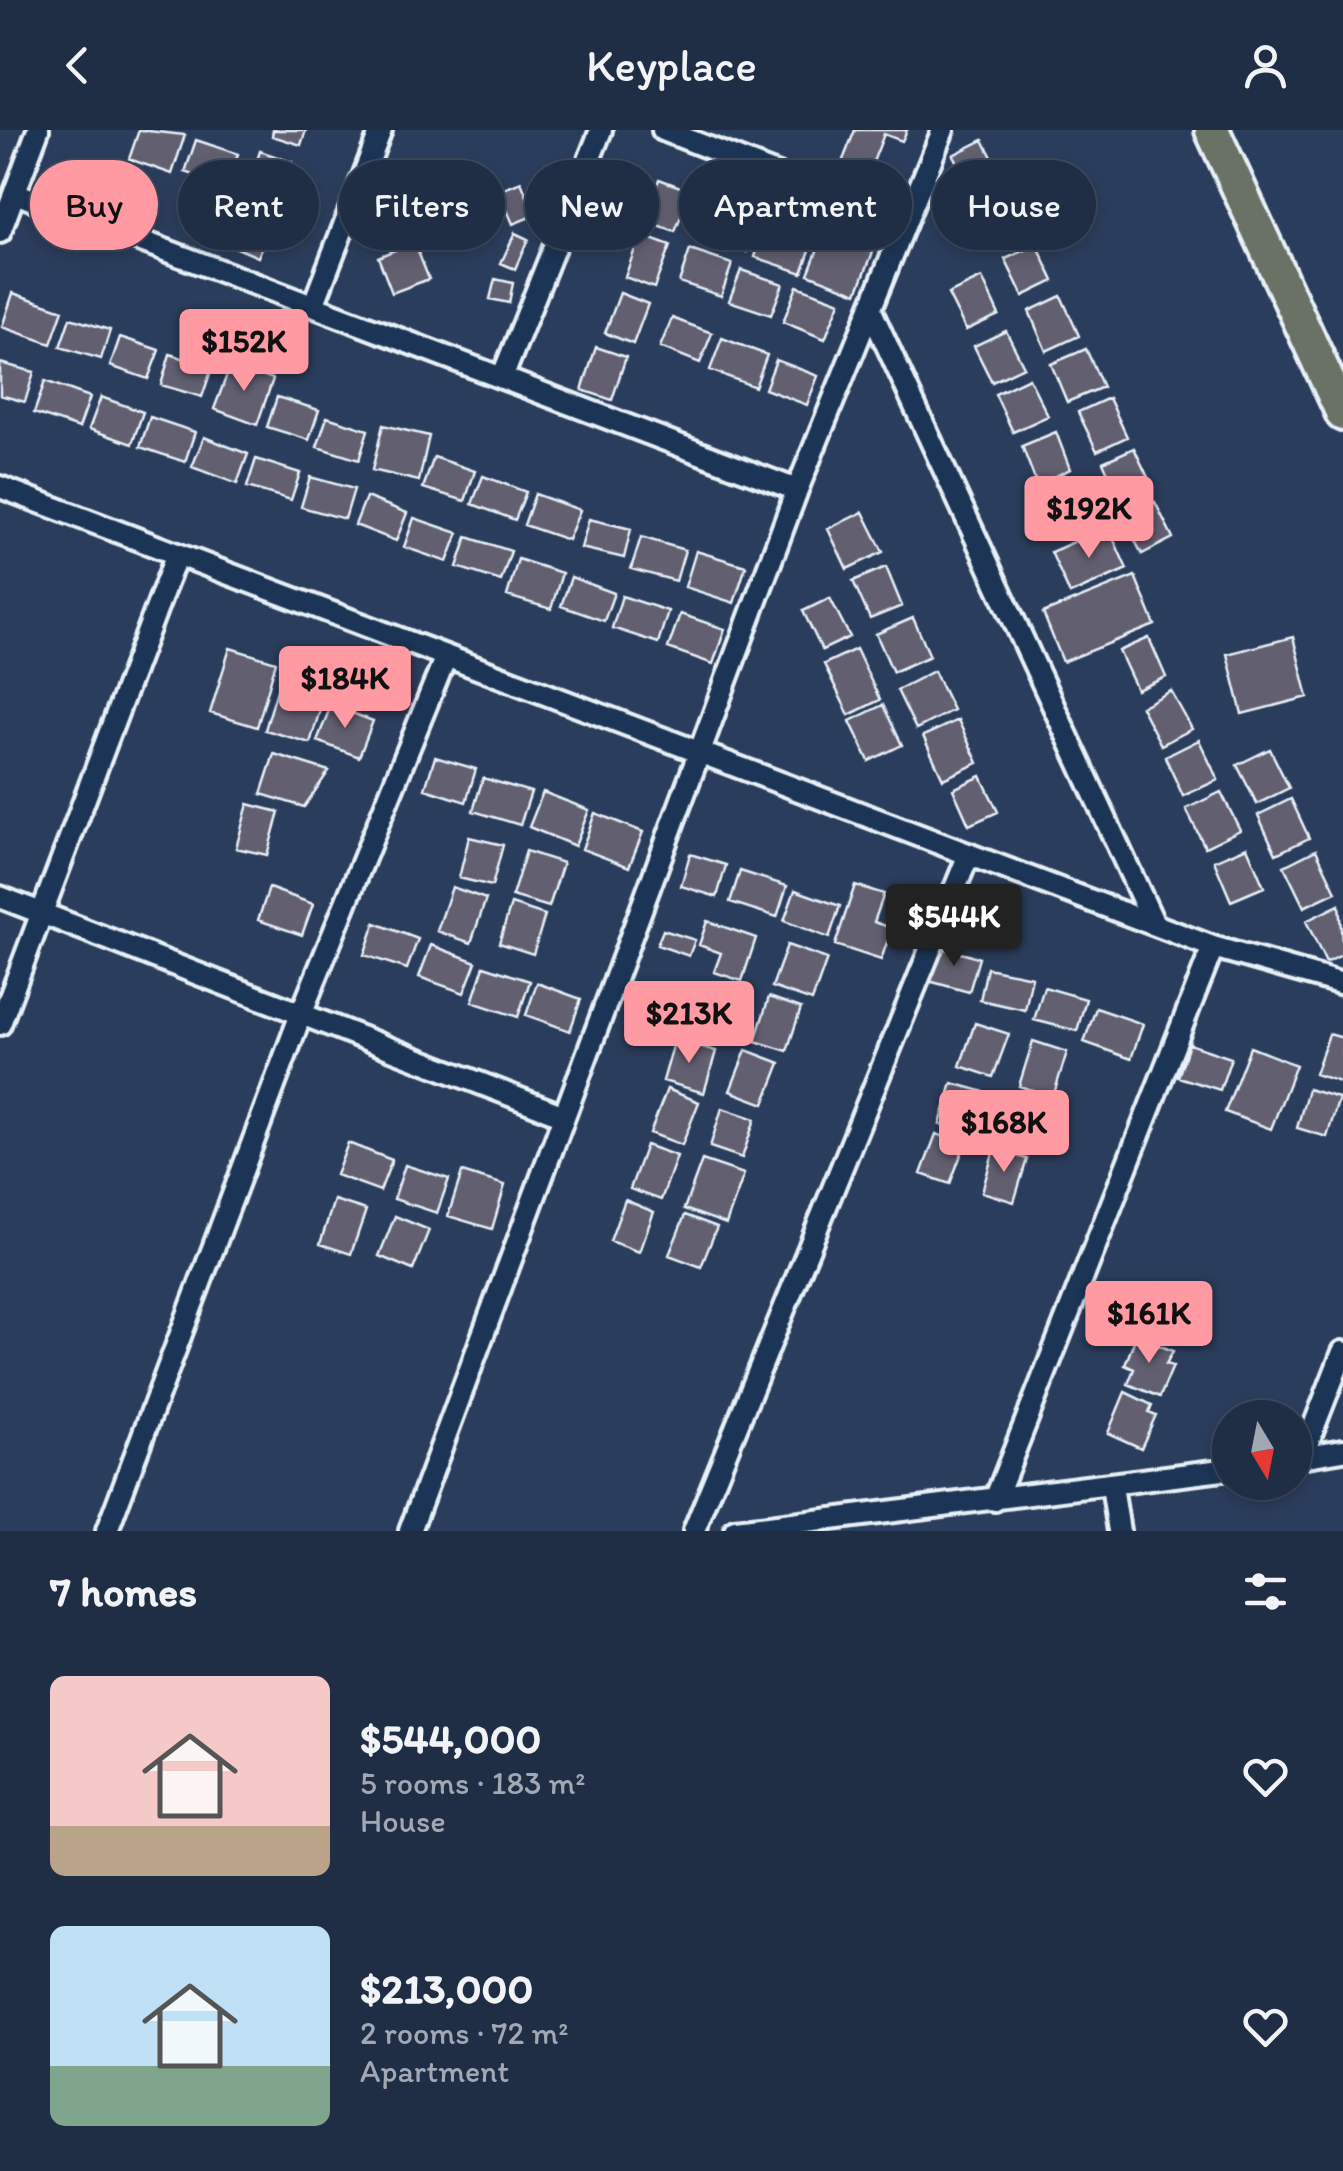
<!DOCTYPE html>
<meta charset="utf-8">
<style>
:root{--surface:#202e45;--page:#28364c;--text:#f1f3f6;--muted:#a2a8b3;--line:#3d4a5e;--accent:#ff9aa2}
body{margin:0;font-family:Itim,sans-serif;background:var(--page);color:var(--text);height:100vh;display:flex;flex-direction:column;font-size:38px;white-space:nowrap}
*{box-sizing:border-box;margin:0}
p{font-size:32px;color:var(--muted)}
.icon{flex:none;width:55px;height:55px;fill:none;stroke:currentColor;stroke-width:2;stroke-linecap:round;stroke-linejoin:round}
.map{position:relative;height:1401px;overflow:hidden}
.drawer{display:flex;flex-direction:column;background:var(--surface);flex:1}
.drawer>*{flex:none}
.banner{position:absolute;left:30px;top:30px;width:1285px;height:90px;display:flex;gap:20px}
.needle{width:65px;rotate:170deg}
.controls{position:absolute;left:1212px;top:1270px;display:grid;gap:20px}
.controls a{display:grid;place-items:center;width:100px;height:100px;border-radius:50%;background:var(--surface);box-shadow:0 5px 15px #0003,0 0 0 2px var(--line);font-size:50px}
.price{position:absolute;translate:-50% -85px;padding:0 22px;border-radius:10px;background:var(--accent);color:#111;font-size:32px;line-height:65px;filter:drop-shadow(0 2px 5px #0008)}
.price::after{content:'';position:absolute;left:50%;top:60px;width:30px;height:22px;margin-left:-15px;background:inherit;clip-path:polygon(0 0,100% 0,50% 100%)}
.price.selected{background:#222;color:#fff}
ul{padding:0;list-style:none}
li{display:flex;align-items:center;gap:30px;height:250px;padding:0 50px}
li span{display:grid;place-items:center;flex:none;width:280px;height:200px;border-radius:15px;color:#555}
li>.icon{margin-inline-start:auto}
span .icon{width:120px;height:120px;fill:#fffc;stroke-width:1}
li b{font-size:42px}
h2{display:flex;justify-content:space-between;align-items:center;height:120px;padding:0 50px;font-size:42px}
.chip{padding:0 35px;border-radius:45px;background:var(--surface);box-shadow:0 5px 15px #0003,0 0 0 2px var(--line);font-size:35px;line-height:90px}
.chip.selected{background:var(--accent);color:#111}
header{display:flex;justify-content:space-between;align-items:center;height:130px;padding:0 50px;background:var(--surface);font-size:45px;font-weight:600}
.map>svg:first-child{display:block}
</style>
<header><svg class="icon" aria-label="back" viewBox="0 0 24 24"><path d="M15 5l-7 7 7 7"/></svg>Keyplace<svg class="icon" aria-label="person" viewBox="0 0 24 24"><circle cx="12" cy="8" r="4"/><path d="M4 21q1-7 8-7t8 7"/></svg></header>
<div class="map">
<svg width="1343" height="1401" viewBox="0 0 1343 1401">
<rect width="100%" height="100%" fill="#2b3d5c"/>
<filter id="ink" filterUnits="userSpaceOnUse"><feTurbulence type="fractalNoise" baseFrequency=".01" numOctaves="2"/><feDisplacementMap in="SourceGraphic" scale="20" xChannelSelector="R" yChannelSelector="G"/><feConvolveMatrix kernelMatrix="1 2 1 2 8 2 1 2 1" color-interpolation-filters="sRGB"/></filter>
<g filter="url(#ink)">
<path fill="#625e71" stroke="#e8f1f8" stroke-width="2.5" d="M139,0L185,5L172,44L129,29Z
M273,0H306L301,15L272,6Z
M855,0H907L902,11L884,4L860,65L833,55Z
M196,10L238,24L227,56L185,42Z
M983,10L1005,52L975,67L953,25Z
M260,21L292,32L280,72L247,62Z
M659,49L691,61L675,102L644,91Z
M723,51L766,65L747,122L704,107Z
M521,52L535,85L513,94L499,61Z
M1011,65L1030,103L1000,118L981,80Z
M775,67L823,83L802,143L755,127Z
M245,78L274,89L258,127L230,115Z
M831,85L880,104L857,163L808,144Z
M515,103L528,109L515,139L501,133Z
M640,105L670,116L654,158L625,147Z
M414,112L429,149L392,163L378,127Z
M1037,115L1054,151L1023,166L1005,129Z
M690,120L732,134L721,166L679,152Z
M741,140L783,154L771,185L729,171Z
M982,148L999,185L966,200L948,164Z
M495,149L513,153L509,173L490,169Z
M797,156L840,172L825,209L783,192Z
M13,163L63,180L51,214L2,197Z
M620,163L648,174L633,214L605,203Z
M1061,166L1079,206L1046,221L1029,181Z
M70,188L110,200L101,229L60,217Z
M672,188L712,203L700,233L660,217Z
M1006,201L1024,237L992,252L974,216Z
M120,207L159,220L148,249L110,236Z
M722,208L767,225L755,257L710,240Z
M596,217L626,227L612,270L582,260Z
M1086,219L1103,257L1067,272L1051,234Z
M170,224L212,238L202,267L161,255Z
M776,230L818,246L807,275L765,259Z
M0,233L34,242L25,272L0,265Z
M231,234L273,249L257,295L214,279Z
M1029,248L1048,286L1013,302L995,264Z
M45,251L90,267L79,298L34,283Z
M101,267L143,282L132,314L89,299Z
M277,267L319,280L309,310L267,297Z
M1109,268L1127,307L1097,321L1078,282Z
M150,287L195,302L185,332L140,317Z
M327,287L368,300L359,330L317,317Z
M383,295L429,306L419,351L372,340Z
M1056,302L1070,339L1037,355L1022,316Z
M204,307L248,324L237,354L192,337Z
M1134,318L1152,356L1120,370L1103,332Z
M434,327L475,341L465,371L423,358Z
M256,329L300,343L291,370L247,357Z
M483,346L526,362L515,390L472,374Z
M310,347L354,359L345,389L301,377Z
M1080,354L1096,392L1064,406L1048,368Z
M535,364L580,380L568,410L524,395Z
M366,367L407,383L396,411L355,395Z
M1155,372L1173,408L1142,424L1123,388Z
M863,382L883,422L847,439L828,399Z
M414,388L458,403L447,432L404,417Z
M589,389L631,399L624,428L581,418Z
M1108,397L1127,439L1070,464L1051,422Z
M467,407L511,421L501,451L457,437Z
M641,407L685,420L676,451L631,439Z
M696,421L746,436L734,473L685,457Z
M518,429L562,443L551,479L507,466Z
M886,437L902,476L870,489L853,451Z
M1135,446L1155,495L1063,532L1043,483Z
M571,447L614,463L604,491L561,476Z
M622,466L668,481L658,513L612,498Z
M830,468L850,507L822,520L803,481Z
M680,484L725,499L713,534L668,518Z
M913,488L930,526L893,542L876,504Z
M1293,507L1308,567L1242,584L1227,524Z
M1149,508L1166,547L1137,560L1119,521Z
M230,518L276,532L257,597L210,583Z
M856,519L880,570L849,585L824,534Z
M934,541L953,580L916,599L897,560Z
M277,560L322,573L310,613L265,600Z
M1171,561L1192,599L1161,615L1141,577Z
M331,575L373,591L359,627L317,611Z
M883,575L902,615L869,631L850,591Z
M958,590L978,633L943,649L923,606Z
M1199,610L1218,650L1183,666L1165,627Z
M1270,619L1289,658L1257,674L1237,635Z
M274,624L329,641L304,677L261,664Z
M435,627L476,639L466,672L425,659Z
M981,646L998,682L969,695L953,659Z
M483,648L531,662L520,695L473,681Z
M543,662L589,680L575,716L529,697Z
M1221,662L1240,700L1205,717L1186,679Z
M1291,669L1309,708L1276,724L1258,685Z
M248,674L279,682L267,725L236,718Z
M595,683L643,702L629,737L582,719Z
M469,707L503,715L492,756L459,748Z
M1247,717L1264,757L1231,771L1214,731Z
M1316,720L1336,762L1304,777L1284,736Z
M526,721L563,733L549,777L512,766Z
M690,724L726,735L717,767L681,756Z
M740,741L787,756L777,787L730,772Z
M855,755L884,764L874,792L892,798L881,830L835,815Z
M452,757L486,769L471,813L437,801Z
M269,758L313,774L302,805L258,790Z
M795,760L840,776L829,808L784,791Z
M511,774L545,785L533,824L499,813Z
M1339,775L1343,824L1326,833L1306,791Z
M707,791L756,808L742,851L714,842L721,823L699,815Z
M375,793L418,809L407,839L364,825Z
M663,800L695,810L689,826L657,815Z
M431,815L476,832L464,863L419,847Z
M787,815L827,829L812,871L772,857Z
M938,817L979,828L969,862L929,851Z
M484,836L530,851L518,887L472,872Z
M987,838L1032,847L1025,880L980,870Z
M537,853L581,869L570,901L526,885Z
M704,853L735,863L722,904L690,894Z
M1044,857L1086,869L1077,901L1034,890Z
M769,867L801,878L787,921L755,911Z
M1096,878L1143,894L1131,929L1084,912Z
M975,893L1009,904L993,947L960,936Z
M1329,904L1343,908V953L1315,944Z
M675,909L716,921L704,963L663,951Z
M1033,911L1067,922L1053,967L1019,956Z
M1189,914L1231,928L1220,960L1178,947Z
M1250,917L1296,935L1271,999L1225,982Z
M746,920L780,933L764,974L730,961Z
M952,953L985,962L973,1003L940,994Z
M667,959L699,972L682,1015L650,1003Z
M1308,959L1339,968L1327,1007L1297,998Z
M1015,971L1042,980L1028,1021L1002,1013Z
M722,978L755,989L742,1028L710,1017Z
M936,1004L965,1014L950,1054L921,1044Z
M348,1013L392,1030L380,1061L336,1045Z
M646,1015L677,1026L661,1070L630,1059Z
M994,1019L1027,1029L1014,1072L982,1062Z
M702,1030L744,1044L726,1094L684,1079Z
M405,1035L449,1049L437,1083L394,1069Z
M462,1042L505,1055L492,1099L448,1086Z
M334,1070L366,1080L351,1124L320,1114Z
M625,1070L654,1082L639,1122L610,1111Z
M685,1085L717,1097L701,1137L669,1125Z
M395,1086L429,1100L413,1140L379,1126Z
M1162,1153L1191,1167L1187,1174L1193,1178L1179,1207L1152,1194L1163,1172L1154,1168Z
M1136,1206L1173,1221L1166,1234L1173,1236L1160,1267L1128,1254L1134,1239L1125,1235Z
M1125,1262L1152,1275L1149,1282L1156,1285L1141,1318L1108,1303Z"/>
<g fill="none" stroke-linecap="round" stroke-linejoin="round">
<defs>
<path id="minor" d="M663,0L905,94
M15,63L797,360
M0,102L38,0
M313,176L381,0
M872,183L1154,794
M502,248L601,0
M0,357L1213,817L1343,854
M0,767L564,986
M0,894L177,424
M1302,1327L1343,1222
M1295,1328L1343,1320
M1112,1357L1119,1401
M995,1370L1213,817
M107,1401L301,884L446,526
M410,1401L797,360L943,0
M694,1401L969,724
M735,1401L1230,1339"/>
<path id="primary" d="M1212,0L1343,284"/>
</defs>
<use href="#minor" stroke="#e8f1f8" stroke-width="28"/>
<use href="#primary" stroke="#e8f1f8" stroke-width="40"/>
<use href="#minor" stroke="#1d3557" stroke-width="20"/>
<use href="#primary" stroke="#6b7165" stroke-width="32"/>
</g>
</g>
</svg>
<div class="controls">
<a><svg class="needle" viewBox="-14 -14 28 28"><path d="M0-13l5 13h-10z" fill="#e53935"/><path d="M0 13l5-13h-10z" fill="#a2a8b3"/></svg></a>
</div>
<b class="price" style="left:244px;top:264px">$152K</b>
<b class="price" style="left:1089px;top:431px">$192K</b>
<b class="price" style="left:345px;top:601px">$184K</b>
<b class="price selected" style="left:954px;top:839px">$544K</b>
<b class="price" style="left:689px;top:936px">$213K</b>
<b class="price" style="left:1004px;top:1045px">$168K</b>
<b class="price" style="left:1149px;top:1236px">$161K</b>
<div class="banner">
<a class="chip selected">Buy</a>
<a class="chip">Rent</a>
<a class="chip">Filters</a>
<a class="chip">New</a>
<a class="chip">Apartment</a>
<a class="chip">House</a>
</div>
</div>
<section class="drawer">
<h2>7 homes<svg class="icon" aria-label="filters" viewBox="0 0 24 24"><path d="M4 7h16M4 17h16"/><circle cx="9" cy="7" r="2"/><circle cx="15" cy="17" r="2"/></svg></h2>
<ul>
<li><span style="background:linear-gradient(#f6c9c9 75%,#b9a48a 0)"><svg class="icon" aria-label="home" viewBox="0 0 24 24"><path d="M3 11l9-7 9 7M6 9v11h12V9"/></svg></span><div><b>$544,000</b><p>5 rooms · 183 m²</p><p>House</p></div><svg class="icon" aria-label="heart" viewBox="0 0 24 24"><path d="M12 20l-8-8c-3-5 5-10 8-4 3-6 11-1 8 4z"/></svg></li>
<li><span style="background:linear-gradient(#bfe0f5 70%,#7fa58c 0)"><svg class="icon" aria-label="home" viewBox="0 0 24 24"><path d="M3 11l9-7 9 7M6 9v11h12V9"/></svg></span><div><b>$213,000</b><p>2 rooms · 72 m²</p><p>Apartment</p></div><svg class="icon" aria-label="heart" viewBox="0 0 24 24"><path d="M12 20l-8-8c-3-5 5-10 8-4 3-6 11-1 8 4z"/></svg></li>
</ul>
</section>
